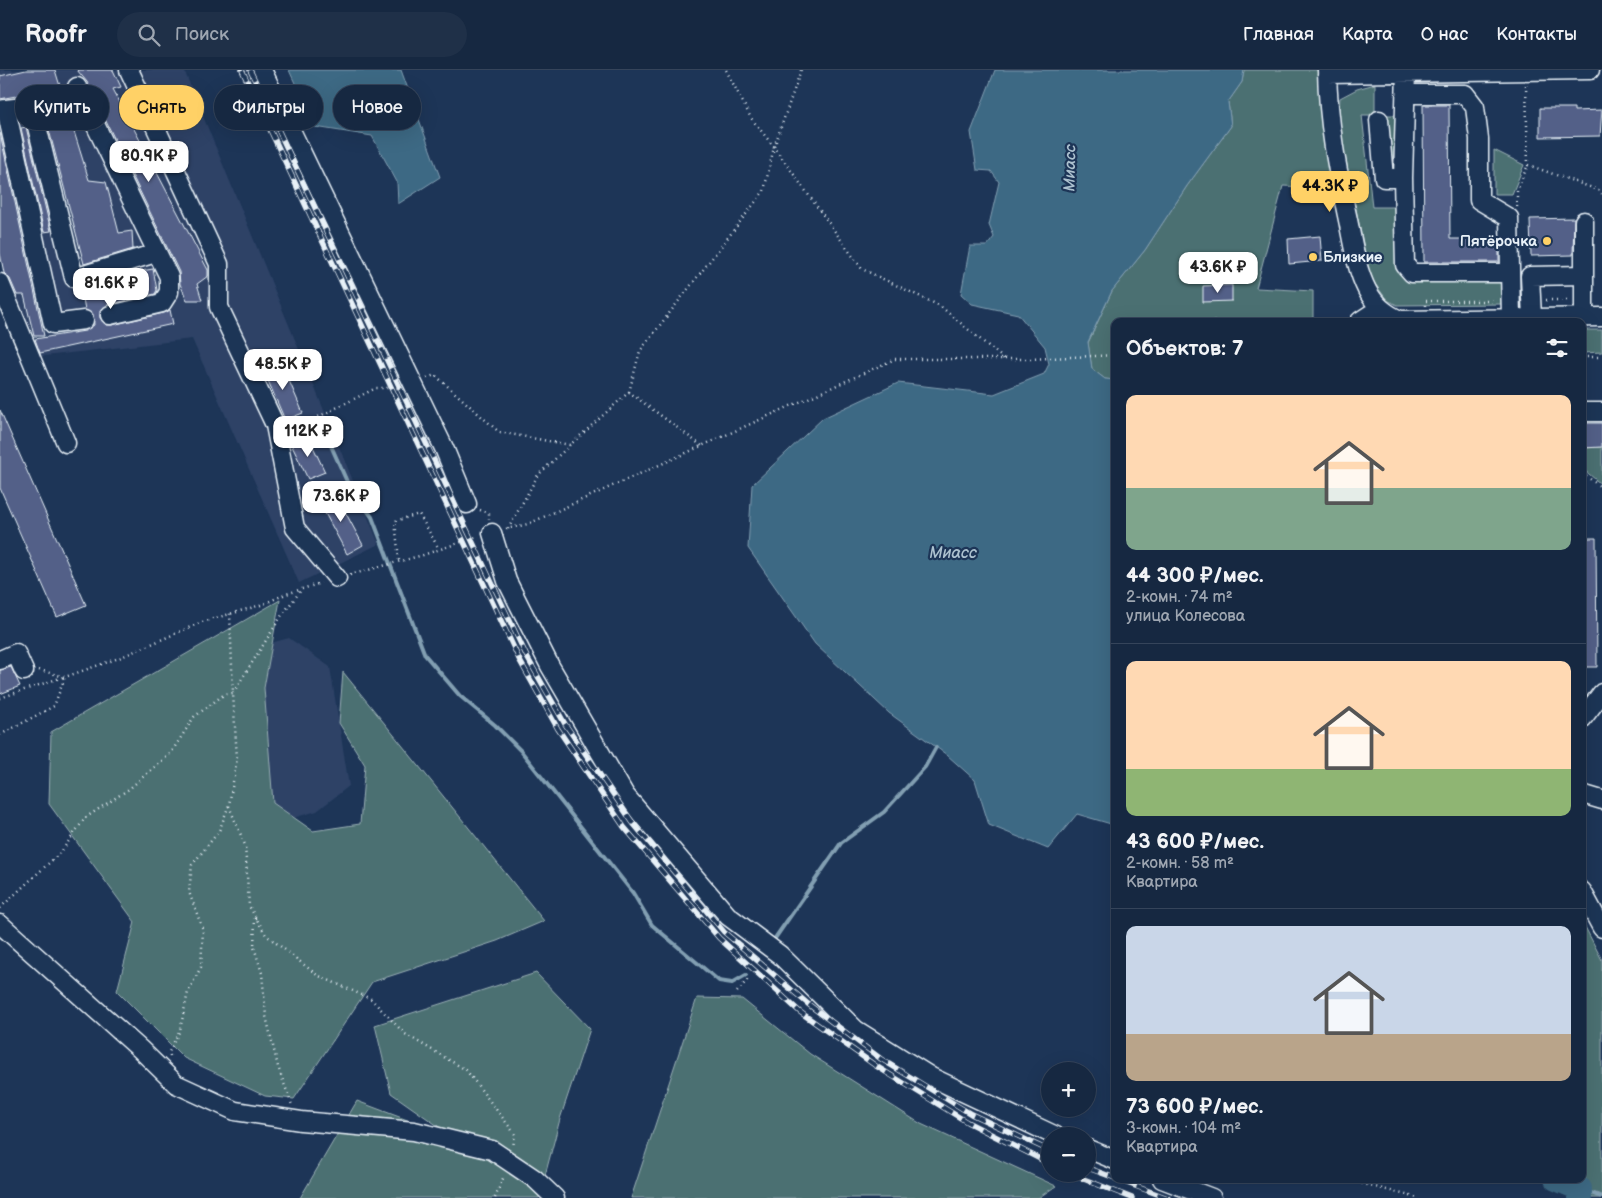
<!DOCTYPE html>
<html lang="ru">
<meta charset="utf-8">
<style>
:root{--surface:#162841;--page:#1f3048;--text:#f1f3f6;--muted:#9ea6b1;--line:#35445a;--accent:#ffd166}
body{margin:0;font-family:"Balsamiq Sans",sans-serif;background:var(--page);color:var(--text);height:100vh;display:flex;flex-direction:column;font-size:19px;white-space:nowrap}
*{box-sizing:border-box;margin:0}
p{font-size:16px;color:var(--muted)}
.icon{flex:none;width:28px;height:28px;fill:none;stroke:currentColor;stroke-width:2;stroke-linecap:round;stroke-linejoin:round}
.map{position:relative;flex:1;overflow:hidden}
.sheet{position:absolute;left:1111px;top:248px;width:475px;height:865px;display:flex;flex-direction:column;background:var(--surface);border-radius:10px;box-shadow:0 5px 20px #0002,0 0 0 1px var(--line)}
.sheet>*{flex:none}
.hud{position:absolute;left:15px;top:15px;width:475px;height:45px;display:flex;gap:10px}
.controls{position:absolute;left:1041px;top:992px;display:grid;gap:10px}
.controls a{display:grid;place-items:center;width:55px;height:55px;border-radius:50%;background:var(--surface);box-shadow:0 5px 20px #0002,0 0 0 1px var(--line);font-size:25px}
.price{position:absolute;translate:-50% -42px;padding:0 11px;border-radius:10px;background:#fff;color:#222;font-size:16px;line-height:32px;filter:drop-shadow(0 1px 2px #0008)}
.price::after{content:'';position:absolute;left:50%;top:30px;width:15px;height:11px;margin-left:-8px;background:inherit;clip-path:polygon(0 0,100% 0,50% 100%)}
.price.active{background:var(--accent);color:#111}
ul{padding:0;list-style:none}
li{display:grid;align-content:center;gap:10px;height:265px;padding:0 15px}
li+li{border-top:1px solid var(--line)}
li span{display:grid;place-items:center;height:155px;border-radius:10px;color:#555}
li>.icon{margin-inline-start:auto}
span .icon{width:90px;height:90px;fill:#fffc;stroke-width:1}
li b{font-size:21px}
h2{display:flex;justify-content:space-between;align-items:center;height:60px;padding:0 15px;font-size:21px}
.tag{padding:0 18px;border-radius:22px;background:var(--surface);box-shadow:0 5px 20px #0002,0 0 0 1px var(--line);font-size:18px;line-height:45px}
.tag.active{background:var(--accent);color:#111}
header{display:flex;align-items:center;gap:30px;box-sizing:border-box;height:70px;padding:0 25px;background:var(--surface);border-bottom:1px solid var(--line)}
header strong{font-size:24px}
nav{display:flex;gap:28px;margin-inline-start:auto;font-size:18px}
.search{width:350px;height:45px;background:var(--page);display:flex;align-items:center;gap:12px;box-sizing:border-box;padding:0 18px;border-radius:28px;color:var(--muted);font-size:19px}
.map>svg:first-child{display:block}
</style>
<header>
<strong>Roofr</strong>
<div class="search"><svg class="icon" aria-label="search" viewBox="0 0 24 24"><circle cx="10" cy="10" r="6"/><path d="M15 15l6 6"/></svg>Поиск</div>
<nav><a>Главная</a><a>Карта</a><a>О нас</a><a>Контакты</a></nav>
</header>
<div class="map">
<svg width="1602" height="1128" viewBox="0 0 1602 1128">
<rect width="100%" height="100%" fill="#1d3557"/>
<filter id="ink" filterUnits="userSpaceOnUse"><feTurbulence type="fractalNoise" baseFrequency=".02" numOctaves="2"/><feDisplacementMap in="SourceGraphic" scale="10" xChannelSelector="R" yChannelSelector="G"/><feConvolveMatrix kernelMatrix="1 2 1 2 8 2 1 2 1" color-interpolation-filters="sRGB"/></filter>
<g filter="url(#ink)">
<path fill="#2d4266" d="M0,0H184L379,474L299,513L192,269L36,287L6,224L0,186Z
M289,568L330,597L349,716L317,741L286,750L261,729L254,632L267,574Z"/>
<path fill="#4b6f72" stroke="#9ab0b5" d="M1244,0H1320L1330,118L1283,116L1256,218L1313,221V251H1115V310L1105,309L1092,299L1088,273L1112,221L1145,180L1187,116L1231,56L1228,32L1242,12Z
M1375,14V45H1362L1372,137H1396L1399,195L1504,209V234L1397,235L1387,230L1370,207L1338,52L1340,28L1357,19Z
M1386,45H1397V100H1393Z
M1494,80L1524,95L1512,124H1494Z
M1582,260H1602V282L1583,283Z
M1602,377V415L1583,399V378Z
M280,530L264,618L273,733L313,761L360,754L365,695L339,653L343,602L544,851L497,871L372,912L294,1029L265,1026L184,988L117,921L135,852L49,734L51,662Z
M1582,851L1602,890V1128H1592L1583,1102Z
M536,903L590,959L560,1049L539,1128H300L357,1031L455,1068L391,1023L375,955Z
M697,928L742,929L810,984L921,1054L1056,1116L1038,1128H631Z"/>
<path fill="#3e6984" stroke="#829fb2" d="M289,0H401L440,107L398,134L397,112L372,66L315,57Z
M995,0H1244L1242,12L1228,32L1231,56L1187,116L1145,180L1112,221L1088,272L1092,299L1105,309L1115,310V758L1111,754L1077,744L1048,779L989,755L975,710L947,685L889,643L815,574L748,478L752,415L823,348L898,313L994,324L1044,304L1049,294L1045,277L1018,244L972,234L961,224L970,176H987L994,167L989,155L999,112L991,101L977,100L971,62Z"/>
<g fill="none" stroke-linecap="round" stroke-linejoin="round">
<path stroke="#829fb2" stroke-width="4" d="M324,360L348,414L372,447L425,585L460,626L495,655L521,681L633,823L652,855L719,911L732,913L746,905
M771,874L841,773L884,742L925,697L936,677
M1580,1119L1602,1127"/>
<path stroke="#3e6984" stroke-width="24" d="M1556,1109L1580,1119V1128"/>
</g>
<path fill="#526188" stroke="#e8f1f8" d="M26,0H55L89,110L106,112L119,163L132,161L133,179L84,194L42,33L37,22L0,29V6Z
M77,0H113L121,17L113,19L208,200V206L197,214L202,230H187L180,214L179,202L87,12Z
M1423,35H1449L1450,169H1499V192H1424Z
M1540,38H1574V41L1602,40L1600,66L1540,67Z
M26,57L51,161L44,162L21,58Z
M0,64V63L44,266H34L24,225H17L10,209L4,203L0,183Z
M1574,148L1573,185L1531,186L1530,149Z
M1320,166L1322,191L1289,194L1288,169Z
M153,199L157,220L155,224L107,235L100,241V248L106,255H112L164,243L170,240L173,254L40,283L35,269L85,261L94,255L93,244L85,240L81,217L135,200V202Z
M1232,215V231L1203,232V216Z
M281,292L303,343L285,350L263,299Z
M0,340L86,535L57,547L0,418Z
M1582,353H1602V377L1582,378Z
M308,366L325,402L308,409L291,374Z
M335,423L363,475L347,484L319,432Z
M1582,468H1596L1597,597H1582Z
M11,597L20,616L0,624V600Z"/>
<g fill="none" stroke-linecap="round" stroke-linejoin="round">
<defs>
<path id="minor" d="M129,0L219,194V237L275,355L295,458L337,508
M262,0L444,378L467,434
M1327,0C1328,53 1337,99 1348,150C1353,174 1356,198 1367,220C1375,235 1385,243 1400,250L1602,247
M1406,0L1403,108L1405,195L1412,203H1510
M1327,4L1590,0
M77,17L169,207V222L162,233L110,245
M1406,24H1465L1475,37L1479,69V130L1509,148L1511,248
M6,39L32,36L74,208L156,183
M0,40L6,39L53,254L84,250
M1379,50L1384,108H1403
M1584,151V248
M0,213L66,373
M1532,248L1530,206L1584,205
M1360,251L1380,238
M1582,342H1602
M492,463L507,511L550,596L625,725L728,846L780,885L856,960L931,1007L1056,1066
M0,590L16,583L24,601
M1582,649L1602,623
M1582,724L1602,730
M1582,821L1602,858
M0,854L140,979L176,1014L235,1041L301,1051L414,1061L492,1080L535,1109L555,1128
M1088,1079L1115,1090
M1162,1109L1212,1128"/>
</defs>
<use href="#minor" stroke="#e8f1f8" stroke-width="21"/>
<path stroke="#e8f1f8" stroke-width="2.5" stroke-dasharray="1 4" stroke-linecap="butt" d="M801,0L774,77L862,199L940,236L1004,289
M1526,15L1528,95L1601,121L1602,124
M1517,137V120L1528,95
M1546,230H1571
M1426,236V231H1496
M1582,287H1602
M427,308L435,305L499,362L570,375L629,322L702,376
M629,322L640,281L764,121L774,77L751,48L726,0
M291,357L296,358L376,318H398
M1582,403L1602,418
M480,440L489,443V449
M506,459L528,454L895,289H1029L1115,285
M508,459L538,405L570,375
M399,490L395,451L419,444L439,479
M350,505L423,485L479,466
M39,600L65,607L119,588L202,552L261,535L286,524L321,513
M0,628L63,607
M0,665L54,636L65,607
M229,736L245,775L249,836L266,865L317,905L371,929L405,964L466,1000L515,1064L513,1077
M0,838L61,782L85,748L129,719L171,683L194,647L222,626L233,623L230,543
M255,848L254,877L262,903L266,946L278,997L292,1035
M737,922L749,908
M170,986L169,982L180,960L188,922L201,897L203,860L189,822L192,795L219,761L229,735L237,689L233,623L282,545L302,519
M1352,1111L1418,1128
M495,1128L504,1106"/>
<use href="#minor" stroke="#1d3557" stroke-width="18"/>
<defs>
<path id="rail" d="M242,0L520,591L558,659L624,757L719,868L800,942L876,996L967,1052L1050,1094
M250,0L527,587L565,654L633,753L724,862L808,934L881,989L971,1044L1050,1081
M1088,1098L1115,1108
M1071,1104L1132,1128
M1116,1109L1168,1128"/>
</defs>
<use href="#rail" stroke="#e8f1f8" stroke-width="5.5"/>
<use href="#rail" stroke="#1d3557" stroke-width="4" stroke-dasharray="11" stroke-linecap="butt"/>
</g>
</g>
<g fill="#ffd166" stroke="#1d3557" stroke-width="2">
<circle cx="1547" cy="171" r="5"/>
<circle cx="1313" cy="187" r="5"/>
</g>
<g text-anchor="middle" stroke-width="4.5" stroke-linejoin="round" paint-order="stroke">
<g font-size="15" font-weight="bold" fill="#e8f1f8" stroke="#1d3557" text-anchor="end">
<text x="1537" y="176">Пятёрочка</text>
<text x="1323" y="192" text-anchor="start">Близкие</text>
</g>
<g font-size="16" font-style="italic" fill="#acc1cf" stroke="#1d3557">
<text transform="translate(1069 98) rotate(-89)" y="6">Миасс</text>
<text x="953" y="488">Миасс</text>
</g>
</g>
</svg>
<div class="controls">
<a>+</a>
<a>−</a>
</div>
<b class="price" style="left:149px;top:113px">80.9K ₽</b>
<b class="price active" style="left:1330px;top:143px">44.3K ₽</b>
<b class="price" style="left:1218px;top:224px">43.6K ₽</b>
<b class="price" style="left:111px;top:240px">81.6K ₽</b>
<b class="price" style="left:283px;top:321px">48.5K ₽</b>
<b class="price" style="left:308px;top:388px">112K ₽</b>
<b class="price" style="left:341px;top:453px">73.6K ₽</b>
<div class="hud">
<a class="tag">Купить</a>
<a class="tag active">Снять</a>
<a class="tag">Фильтры</a>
<a class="tag">Новое</a>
</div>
<section class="sheet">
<h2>Объектов: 7<svg class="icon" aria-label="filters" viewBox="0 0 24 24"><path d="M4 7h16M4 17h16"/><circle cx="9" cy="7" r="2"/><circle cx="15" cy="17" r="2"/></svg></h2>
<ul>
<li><span style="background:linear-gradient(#ffd9b3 60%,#7fa58c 0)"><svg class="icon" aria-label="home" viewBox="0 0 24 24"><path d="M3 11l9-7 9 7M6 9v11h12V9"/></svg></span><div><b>44 300 ₽/мес.</b><p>2-комн. · 74 m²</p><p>улица Колесова</p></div></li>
<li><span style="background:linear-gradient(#ffd9b3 70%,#8fb573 0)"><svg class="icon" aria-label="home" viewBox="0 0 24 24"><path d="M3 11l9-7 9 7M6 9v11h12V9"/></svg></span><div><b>43 600 ₽/мес.</b><p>2-комн. · 58 m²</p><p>Квартира</p></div></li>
<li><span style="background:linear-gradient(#c9d6e8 70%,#b9a48a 0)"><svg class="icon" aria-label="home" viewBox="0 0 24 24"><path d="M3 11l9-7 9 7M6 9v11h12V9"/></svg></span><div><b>73 600 ₽/мес.</b><p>3-комн. · 104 m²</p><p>Квартира</p></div></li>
</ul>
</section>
</div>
